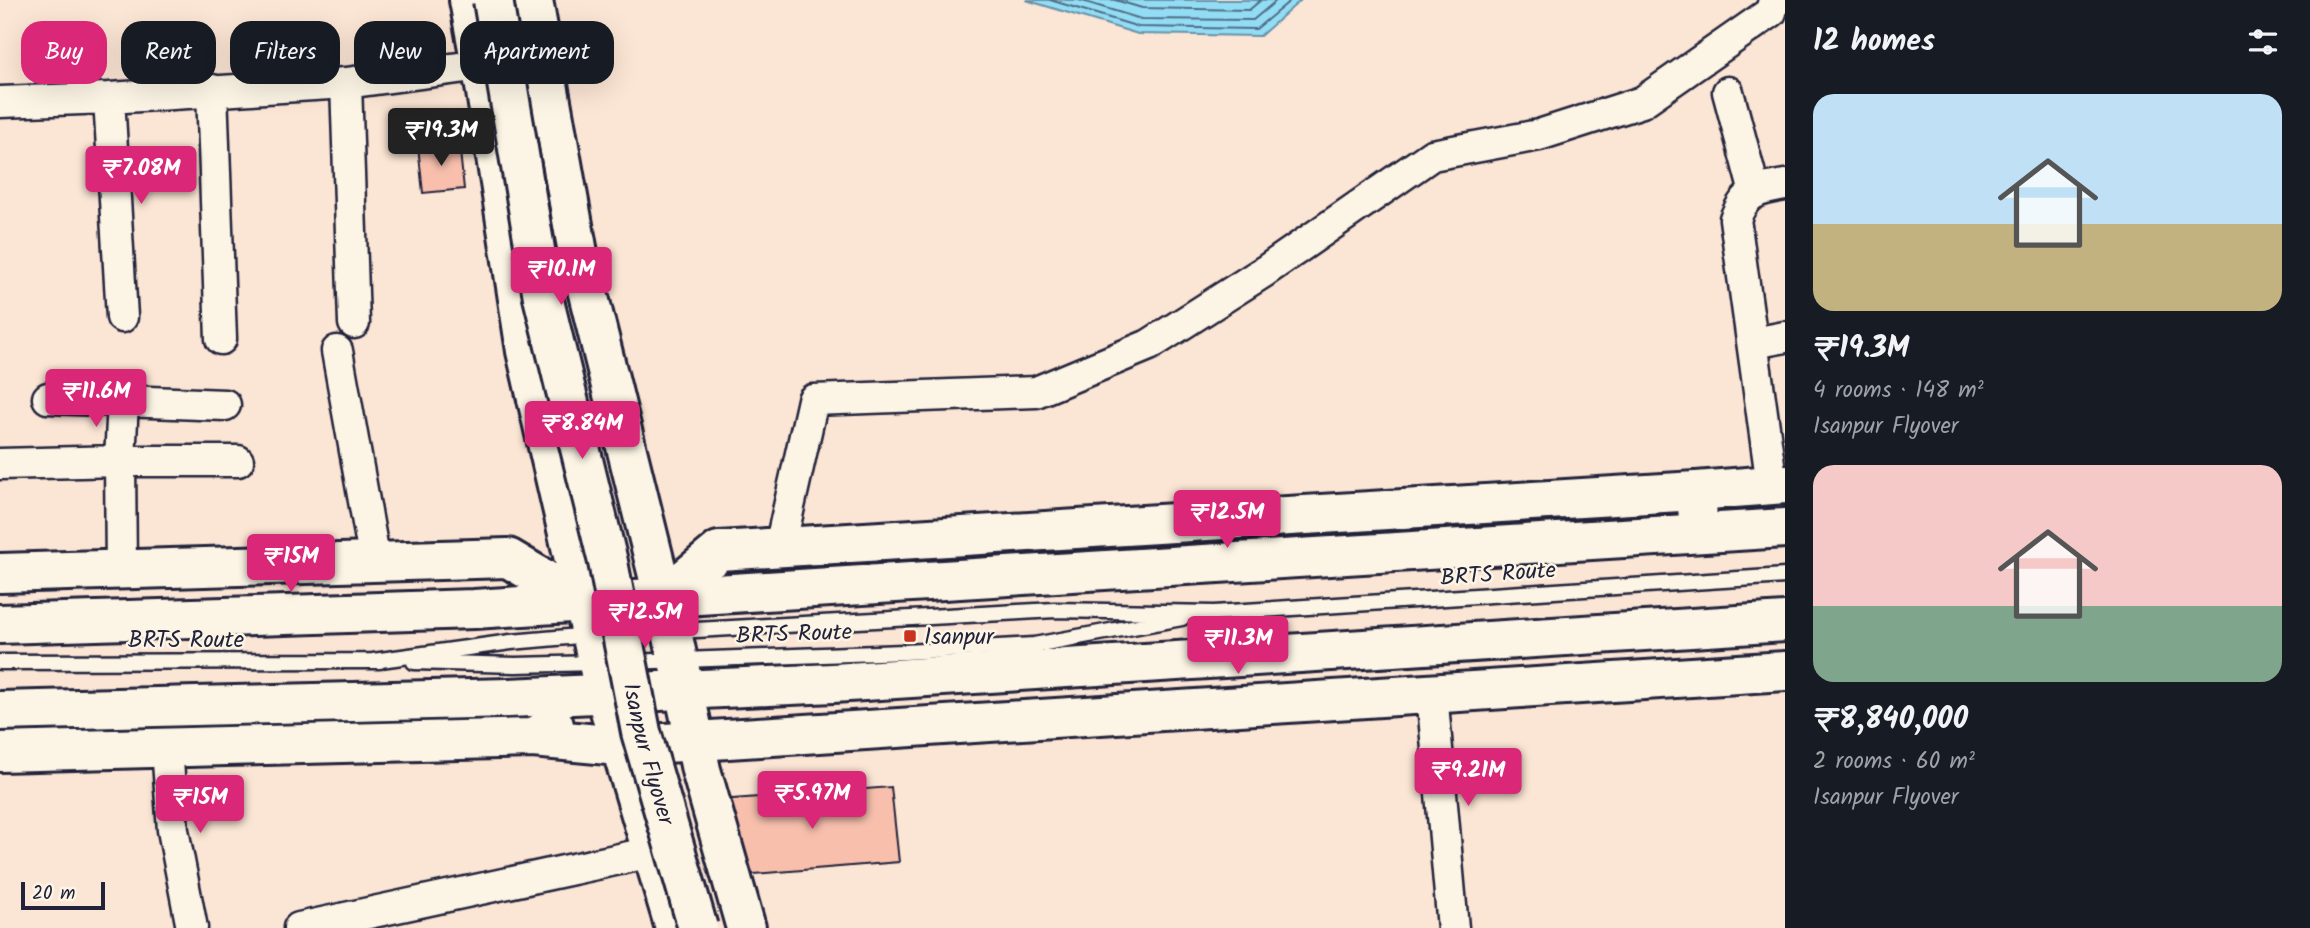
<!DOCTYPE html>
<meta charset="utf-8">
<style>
:root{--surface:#171b24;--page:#20242c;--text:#f1f3f6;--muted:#9ea1a6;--accent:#db2777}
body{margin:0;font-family:Kalam,sans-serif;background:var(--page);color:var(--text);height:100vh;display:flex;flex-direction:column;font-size:26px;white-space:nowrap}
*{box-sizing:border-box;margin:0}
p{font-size:23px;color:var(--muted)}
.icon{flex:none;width:38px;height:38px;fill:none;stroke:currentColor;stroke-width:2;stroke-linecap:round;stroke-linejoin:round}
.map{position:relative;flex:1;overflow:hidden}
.drawer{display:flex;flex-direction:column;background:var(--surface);width:525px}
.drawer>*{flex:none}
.banner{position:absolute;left:21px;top:21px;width:665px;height:63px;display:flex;gap:14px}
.scale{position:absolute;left:21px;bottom:18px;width:84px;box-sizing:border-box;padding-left:7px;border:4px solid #22223b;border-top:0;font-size:19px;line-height:24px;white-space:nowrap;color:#22223b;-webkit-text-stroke:5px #fcf5e5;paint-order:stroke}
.price{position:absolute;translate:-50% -60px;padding:0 16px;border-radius:7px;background:var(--accent);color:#fff;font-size:23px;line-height:46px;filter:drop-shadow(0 2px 4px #0008)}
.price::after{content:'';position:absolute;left:50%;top:42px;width:21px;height:16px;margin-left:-10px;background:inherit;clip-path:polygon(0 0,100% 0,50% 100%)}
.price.active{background:#222;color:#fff}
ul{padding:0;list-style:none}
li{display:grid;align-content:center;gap:14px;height:371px;padding:0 28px}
li span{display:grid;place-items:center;height:217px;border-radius:21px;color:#555}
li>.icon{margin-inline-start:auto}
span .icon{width:126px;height:126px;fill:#fffc;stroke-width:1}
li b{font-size:30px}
h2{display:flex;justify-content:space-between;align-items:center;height:84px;padding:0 28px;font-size:30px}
.pill{padding:0 24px;border-radius:21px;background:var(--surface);box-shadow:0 7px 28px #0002;font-size:24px;line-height:63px}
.pill.active{background:var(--accent);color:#fff}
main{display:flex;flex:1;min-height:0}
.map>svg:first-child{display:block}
</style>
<main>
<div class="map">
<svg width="1785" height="928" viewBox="0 0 1785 928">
<rect width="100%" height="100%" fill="#fbe5d4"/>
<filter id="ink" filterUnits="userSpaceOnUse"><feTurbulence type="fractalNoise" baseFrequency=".0143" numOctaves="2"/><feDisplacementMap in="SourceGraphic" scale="14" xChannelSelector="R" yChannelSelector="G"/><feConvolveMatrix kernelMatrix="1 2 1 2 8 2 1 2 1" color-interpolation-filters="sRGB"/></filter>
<g filter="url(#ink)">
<path fill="#93ddf4" stroke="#6692aa" stroke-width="2" d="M1026,0H1301L1260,36L1138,34Z"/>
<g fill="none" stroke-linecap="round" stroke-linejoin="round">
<path stroke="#4f6d85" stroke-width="2" d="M1050,0L1139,27L1256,29L1291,0
M1079,0L1141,19L1253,20L1277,0
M1115,0L1142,8L1249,10L1261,0"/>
</g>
<path fill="#f8bfad" stroke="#22223b" stroke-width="2" d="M448,117L450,136L411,140L409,120Z
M459,142L464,189L423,193L418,146Z
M891,787L899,862L741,875L720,800Z"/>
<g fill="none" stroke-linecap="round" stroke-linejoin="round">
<defs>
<path id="lane" d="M625,634L1055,610L1214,613L1785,576
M373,661L511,642L590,635
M0,662L380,661
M414,662L515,665L597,663
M628,662L904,652L1034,645L1182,618"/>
<path id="street" d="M346,83L354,323
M212,90L221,339
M1728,92L1755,193
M109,98L122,317
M0,102L109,98L346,83L481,65
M1754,343L1785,337
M337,351L375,562
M48,398L225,405
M0,464L120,461H238
M1772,485L1735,219C1746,191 1757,190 1785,185
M780,547L813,400L1036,392L1149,345L1265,271L1432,155L1539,135L1642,102L1771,12L1774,0
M121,570L120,461L123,400
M1432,693L1453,928
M167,748L173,830L192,928
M299,928L652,852"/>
<path id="secondary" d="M469,0L486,92L526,351L605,694L675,928
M533,0L578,253L672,632L701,770L746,928
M0,573L508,558L584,603
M662,598L719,551L1696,491L1785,484
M533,738L619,746L1785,671
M0,752L533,738L554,725"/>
<path id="primary" d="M1696,491L1699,533
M0,624L474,609L1785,528
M0,711L509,698L833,683L1785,622"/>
</defs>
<use href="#lane" stroke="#22223b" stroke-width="19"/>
<use href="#street" stroke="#22223b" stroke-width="35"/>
<use href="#secondary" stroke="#22223b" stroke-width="44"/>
<use href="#primary" stroke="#22223b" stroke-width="44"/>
<use href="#lane" stroke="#fcf5e5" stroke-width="14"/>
<use href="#street" stroke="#fcf5e5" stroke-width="30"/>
<use href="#secondary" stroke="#fcf5e5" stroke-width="38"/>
<use href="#primary" stroke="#fcf5e5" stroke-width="38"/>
<defs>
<g id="primary-bridge">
<path id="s1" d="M493,0L543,297L608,562L641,732L698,928"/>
</g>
</defs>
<use href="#primary-bridge" stroke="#22223b" stroke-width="44" stroke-linecap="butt"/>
<use href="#primary-bridge" stroke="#fcf5e5" stroke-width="38"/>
</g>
</g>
<rect fill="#c8321e" stroke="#fcf5e5" stroke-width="2.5" x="903" y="629" width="14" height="14" rx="3.5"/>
<g text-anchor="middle" stroke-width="5" stroke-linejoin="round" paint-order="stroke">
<g font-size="23" fill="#22223b" stroke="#fcf5e5">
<text transform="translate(1498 573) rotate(-4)" y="8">BRTS Route</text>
<text transform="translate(794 633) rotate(-2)" y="8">BRTS Route</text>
<text x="186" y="647">BRTS Route</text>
<text dy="8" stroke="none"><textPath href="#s1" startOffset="770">Isanpur Flyover</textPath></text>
</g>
<g font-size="23" fill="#22223b" stroke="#fcf5e5" text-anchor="start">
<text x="924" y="644">Isanpur</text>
</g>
</g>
</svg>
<div class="scale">20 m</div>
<b class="price active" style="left:441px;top:168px">₹19.3M</b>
<b class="price" style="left:141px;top:206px">₹7.08M</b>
<b class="price" style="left:561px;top:307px">₹10.1M</b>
<b class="price" style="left:96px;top:429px">₹11.6M</b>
<b class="price" style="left:582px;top:461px">₹8.84M</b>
<b class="price" style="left:1227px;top:550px">₹12.5M</b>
<b class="price" style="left:291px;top:594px">₹15M</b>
<b class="price" style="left:645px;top:650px">₹12.5M</b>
<b class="price" style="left:1238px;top:676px">₹11.3M</b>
<b class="price" style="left:1468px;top:808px">₹9.21M</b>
<b class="price" style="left:812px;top:831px">₹5.97M</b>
<b class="price" style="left:200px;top:835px">₹15M</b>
<div class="banner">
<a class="pill active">Buy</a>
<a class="pill">Rent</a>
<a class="pill">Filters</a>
<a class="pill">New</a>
<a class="pill">Apartment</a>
</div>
</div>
<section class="drawer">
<h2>12 homes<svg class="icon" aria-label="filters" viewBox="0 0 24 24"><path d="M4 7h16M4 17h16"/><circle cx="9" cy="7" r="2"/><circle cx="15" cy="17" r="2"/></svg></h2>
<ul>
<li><span style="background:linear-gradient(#bfe0f5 60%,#c2b280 0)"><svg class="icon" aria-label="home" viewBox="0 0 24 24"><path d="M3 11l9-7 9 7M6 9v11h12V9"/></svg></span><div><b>₹19.3M</b><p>4 rooms · 148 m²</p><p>Isanpur Flyover</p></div></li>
<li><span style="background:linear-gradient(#f6c9c9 65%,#7fa58c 0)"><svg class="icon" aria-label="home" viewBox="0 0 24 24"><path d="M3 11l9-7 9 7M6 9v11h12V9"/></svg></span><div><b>₹8,840,000</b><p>2 rooms · 60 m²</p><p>Isanpur Flyover</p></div></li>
</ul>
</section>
</main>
